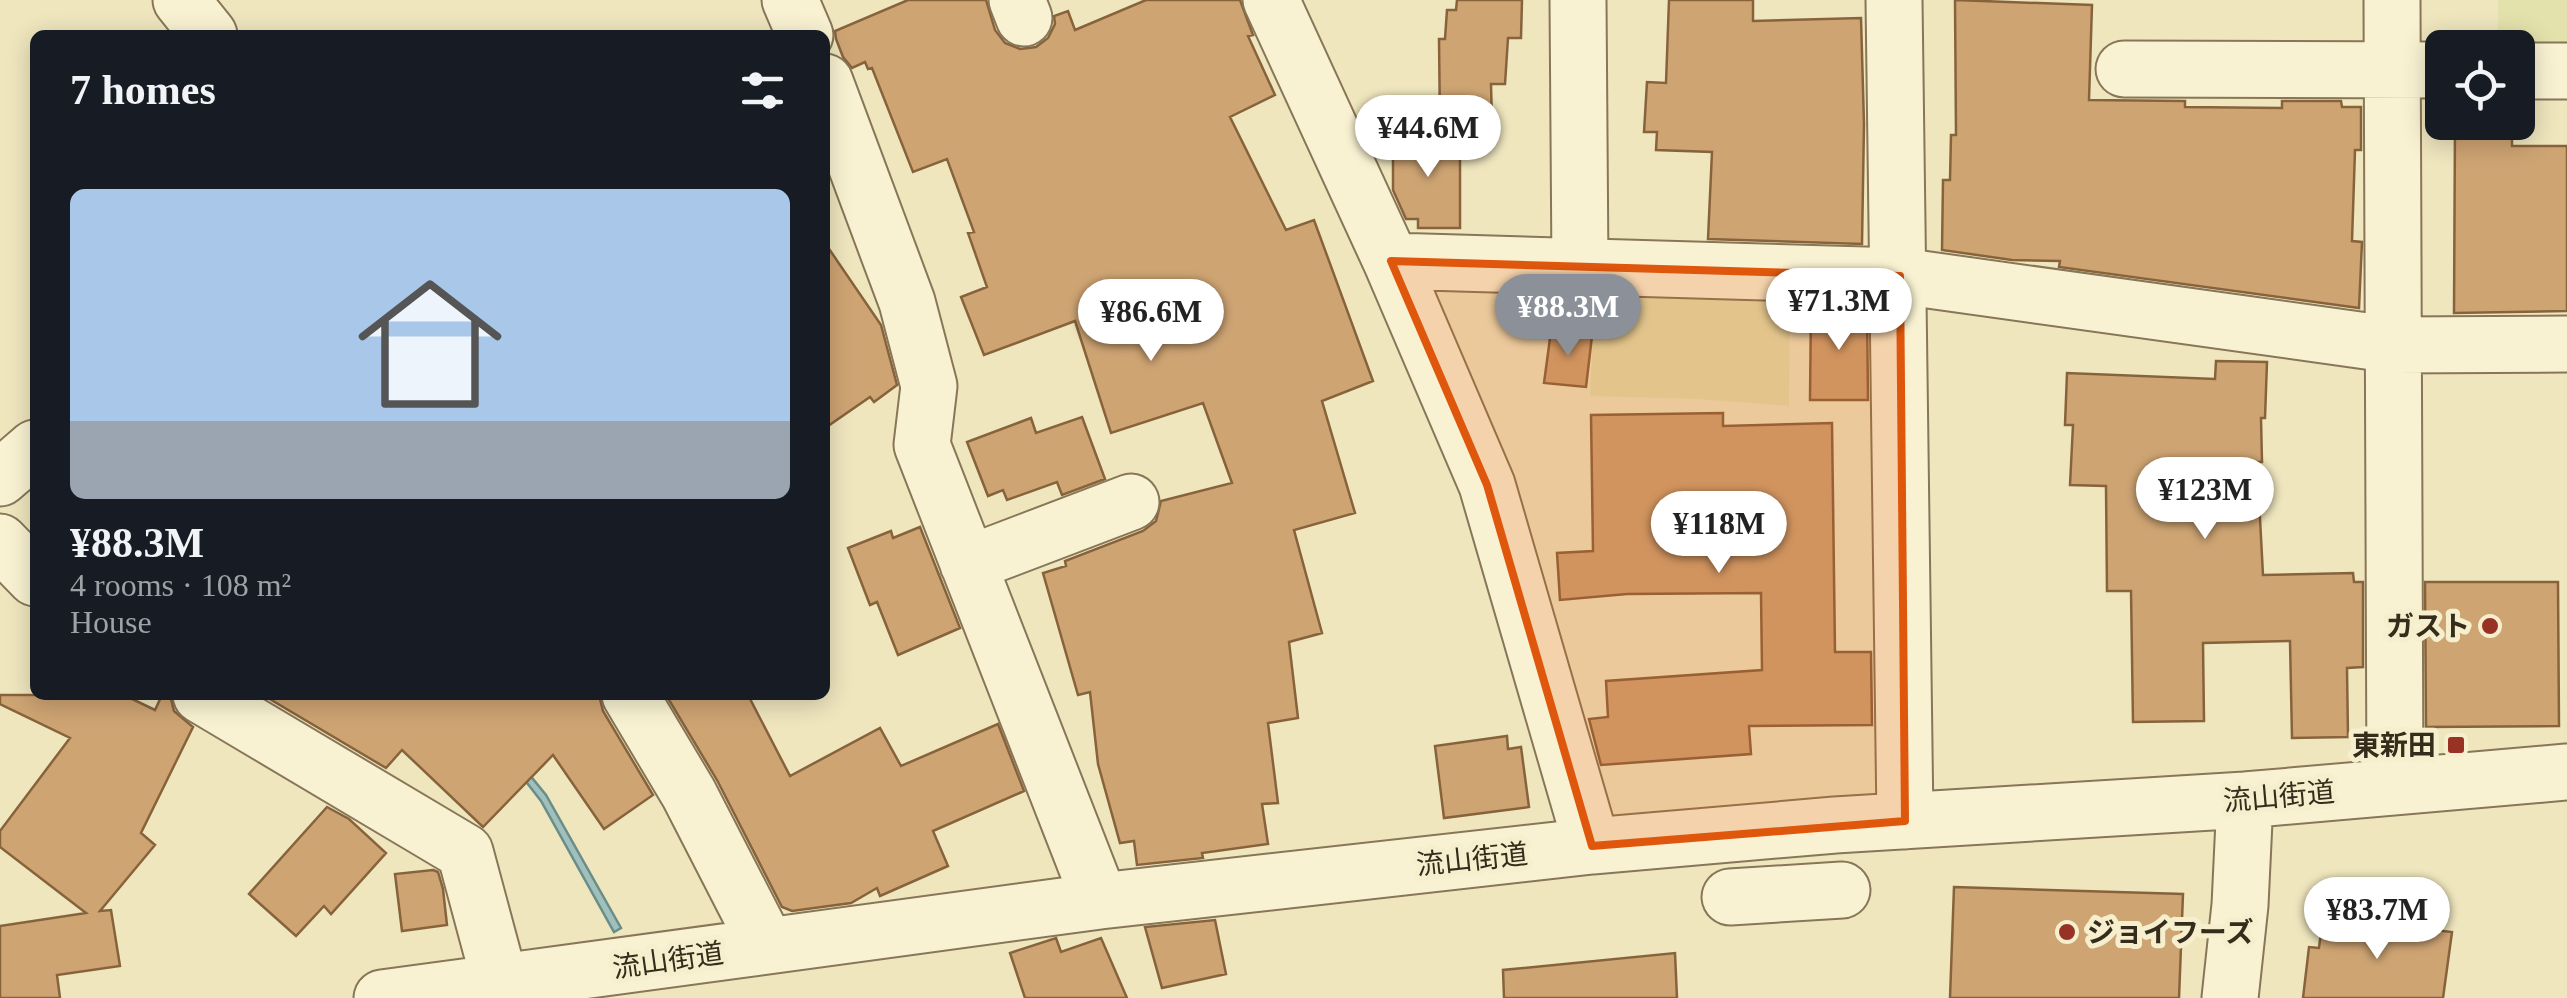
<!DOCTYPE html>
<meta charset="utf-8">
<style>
:root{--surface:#171b24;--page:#242831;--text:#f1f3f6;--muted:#9ea1a6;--accent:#8c9099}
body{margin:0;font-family:"Times New Roman","Noto Sans JP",serif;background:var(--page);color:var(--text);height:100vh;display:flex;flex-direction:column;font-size:38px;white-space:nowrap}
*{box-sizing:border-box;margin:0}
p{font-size:32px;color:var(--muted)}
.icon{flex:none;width:55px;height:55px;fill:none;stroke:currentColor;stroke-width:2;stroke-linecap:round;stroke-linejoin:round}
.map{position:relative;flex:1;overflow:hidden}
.details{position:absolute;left:30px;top:30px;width:800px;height:670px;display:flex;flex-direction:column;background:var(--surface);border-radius:15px;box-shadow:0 5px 25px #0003}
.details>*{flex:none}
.controls{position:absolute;left:2425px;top:30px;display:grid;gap:20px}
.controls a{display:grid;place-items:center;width:110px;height:110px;border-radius:15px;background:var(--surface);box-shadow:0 5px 25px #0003;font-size:50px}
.price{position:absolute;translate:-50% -85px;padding:0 22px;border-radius:35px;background:#fff;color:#222;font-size:32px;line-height:65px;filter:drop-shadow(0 2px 5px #0008)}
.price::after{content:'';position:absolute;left:50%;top:60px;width:30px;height:22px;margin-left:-15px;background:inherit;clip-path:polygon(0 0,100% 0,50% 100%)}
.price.current{background:var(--accent);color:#fff}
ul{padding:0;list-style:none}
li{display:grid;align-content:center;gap:20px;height:530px;padding:0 40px}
li span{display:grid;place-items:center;height:310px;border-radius:15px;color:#555}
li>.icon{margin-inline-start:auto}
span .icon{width:180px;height:180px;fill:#fffc;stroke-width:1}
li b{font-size:42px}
h2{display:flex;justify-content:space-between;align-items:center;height:120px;padding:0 40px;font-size:42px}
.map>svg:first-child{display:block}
</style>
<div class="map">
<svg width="2567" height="998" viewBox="0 0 2567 998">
<rect width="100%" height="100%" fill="#efe6be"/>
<path fill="#e4e2ac" d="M2498,0H2567V50L2498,48Z
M1595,291L1790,295L1789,406L1697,399L1590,396Z"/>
<path fill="#a2c0bb" stroke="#698e89" stroke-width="2.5" d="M516,758L546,795L621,928L614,932L541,801L510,761Z"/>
<path fill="#cea473" stroke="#87633c" stroke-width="2.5" d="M908,0H986L995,30L1005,43L1020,49L1036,47L1048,38L1055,24L1054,16L1068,11L1075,30L1146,0H1240L1253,35L1248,36L1275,95L1230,117L1286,230L1314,220L1373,381L1322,401L1355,513L1294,530L1322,633L1289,642L1298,718L1268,723L1278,803L1262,804L1268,844L1202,853L1203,858L1137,865L1134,841L1120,843L1098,764L1090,692L1078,695L1043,573L1066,566L1065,561L1143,531L1156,521L1161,501L1232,483L1203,403L1111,433L1075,321L984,355L961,297L987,287L968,233L974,232L947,159L913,172L872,68L868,69L865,62L852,68L843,57L836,39L835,31Z
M1457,0H1522L1521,38H1508L1505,84H1491L1492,124L1440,125L1439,39H1445L1447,10H1456Z
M1669,0H1753V21L1861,18L1864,124L1862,244L1708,239L1712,152L1656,150L1657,132H1644L1647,82L1666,83Z
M1955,0L2092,5L2089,100L2185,101V107L2282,108V101H2341L2342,107H2361V150H2355L2352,241L2362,242L2359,308L2059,267L2060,261L2012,260L1942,250L1943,180H1950L1951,135H1956Z
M2455,122H2512V146H2567V311L2454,313Z
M1393,137H1460V228H1418V219H1406L1393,190Z
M825,243L881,325L897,385L874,402L870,397L825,428Z
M1811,305L1867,306L1868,400H1810Z
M1551,331L1592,336L1586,387L1544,383Z
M2216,361L2267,362L2265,418H2261L2262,462H2257L2263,575L2353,573L2354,582H2363V667L2347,668L2348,737L2292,738L2290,641L2203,643L2204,721L2133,722L2131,591H2107L2106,486L2070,485L2073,425H2065L2067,373L2215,379Z
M1723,413V426L1832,423L1835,652H1871L1872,725L1749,726L1751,754L1601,765L1589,719L1608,717L1606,681L1762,670L1761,593L1627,594L1560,600L1557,553L1593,551L1591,415Z
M1082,417L1105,479L1062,495L1057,482L1007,500L1003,490L988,496L967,442L1031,418L1036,433Z
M920,527L960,628L898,655L877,602L870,605L848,548L891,531L893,538Z
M2425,582H2558L2559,726L2426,727Z
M0,695H124L155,710L162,695H170L174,711L193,727L141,833L155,845L100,911L111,910L120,966L57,975L60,998H0V926L86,913L0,847V831L70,738L0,704Z
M263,695H599L603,711L653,795L604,829L553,755L483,827L402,750L386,768Z
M666,695H748L790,776L880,728L901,766L998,724L1024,791L933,831L948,866L880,896L877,888L851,903L792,911L782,907L717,780Z
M1507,736L1508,749L1521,747L1529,807L1444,818L1435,746Z
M327,807L349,819L386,853L331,914L324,906L296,936L249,894Z
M433,870L438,872L443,889L447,925L402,931L395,874Z
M1954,887L2183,894L2179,998H1950Z
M2323,917L2452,932L2443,998H2303L2309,947L2319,948Z
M1215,920L1226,974L1162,988L1145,927Z
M1056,938L1061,952L1101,938L1127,998H1025L1010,953Z
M1675,953L1677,998H1504L1503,970Z"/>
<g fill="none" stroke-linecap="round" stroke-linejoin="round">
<defs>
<path id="minor" d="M181,0L209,35
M790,0L805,35
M1017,0L1024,18
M1271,0L1391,261L1487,485L1592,846
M1578,0L1580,268
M1894,0L1905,821
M2392,0L2395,786
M2124,69L2442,70
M2518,71H2567
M825,82L907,302L929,386L922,445L1100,901
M1391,261L1900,276L2395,345L2567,344
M0,478L35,448
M0,542L35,578
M968,564L1131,502
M201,695L465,852L500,982
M630,695L689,794L767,946
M1730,897L1842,890
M382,998L1100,901L1592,846L1835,825L2245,800L2567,772
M2230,998L2240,905L2245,800"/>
</defs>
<use href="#minor" stroke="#877657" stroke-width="59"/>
<use href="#minor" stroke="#f9f2d2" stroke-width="55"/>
</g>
<path fill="#df570d" fill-opacity="0.2" stroke="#df570d" stroke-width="8" stroke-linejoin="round" d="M1391,261L1900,276L1905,821L1592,846L1487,485Z"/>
<g fill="#983225" stroke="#f6efce" stroke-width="4">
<circle cx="2490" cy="626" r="10"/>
<rect x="2446" y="735" width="20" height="20" rx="5"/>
<circle cx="2067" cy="932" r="10"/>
</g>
<g text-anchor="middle" stroke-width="10" stroke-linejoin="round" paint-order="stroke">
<g font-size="28" font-weight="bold" fill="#362c1c" stroke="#f6efce" text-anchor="end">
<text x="2470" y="636">ガスト</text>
<text x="2436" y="755">東新田</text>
<text x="2087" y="942" text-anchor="start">ジョイフーズ</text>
</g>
<g font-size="28" fill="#362c1c" stroke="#f6efce">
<text transform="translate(2279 796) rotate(-5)" y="10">流山街道</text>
<text transform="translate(1472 859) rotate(-6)" y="10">流山街道</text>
<text transform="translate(668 960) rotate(-8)" y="10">流山街道</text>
</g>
</g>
</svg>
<div class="controls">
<a><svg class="icon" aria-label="locate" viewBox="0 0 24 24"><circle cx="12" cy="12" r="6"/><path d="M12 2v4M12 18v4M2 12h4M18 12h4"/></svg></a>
</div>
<b class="price" style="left:1428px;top:180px">¥44.6M</b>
<b class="price" style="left:1839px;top:353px">¥71.3M</b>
<b class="price current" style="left:1568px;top:359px">¥88.3M</b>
<b class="price" style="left:1151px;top:364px">¥86.6M</b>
<b class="price" style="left:2205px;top:542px">¥123M</b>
<b class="price" style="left:1719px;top:576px">¥118M</b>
<b class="price" style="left:2377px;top:962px">¥83.7M</b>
<section class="details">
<h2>7 homes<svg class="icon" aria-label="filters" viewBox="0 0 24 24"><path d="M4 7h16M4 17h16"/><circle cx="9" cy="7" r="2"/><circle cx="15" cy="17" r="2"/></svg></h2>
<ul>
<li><span style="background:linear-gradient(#a9c7e8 75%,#9aa5b1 0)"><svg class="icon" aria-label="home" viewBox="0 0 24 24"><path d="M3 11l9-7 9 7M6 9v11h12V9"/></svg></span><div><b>¥88.3M</b><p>4 rooms · 108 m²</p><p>House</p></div></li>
</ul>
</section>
</div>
